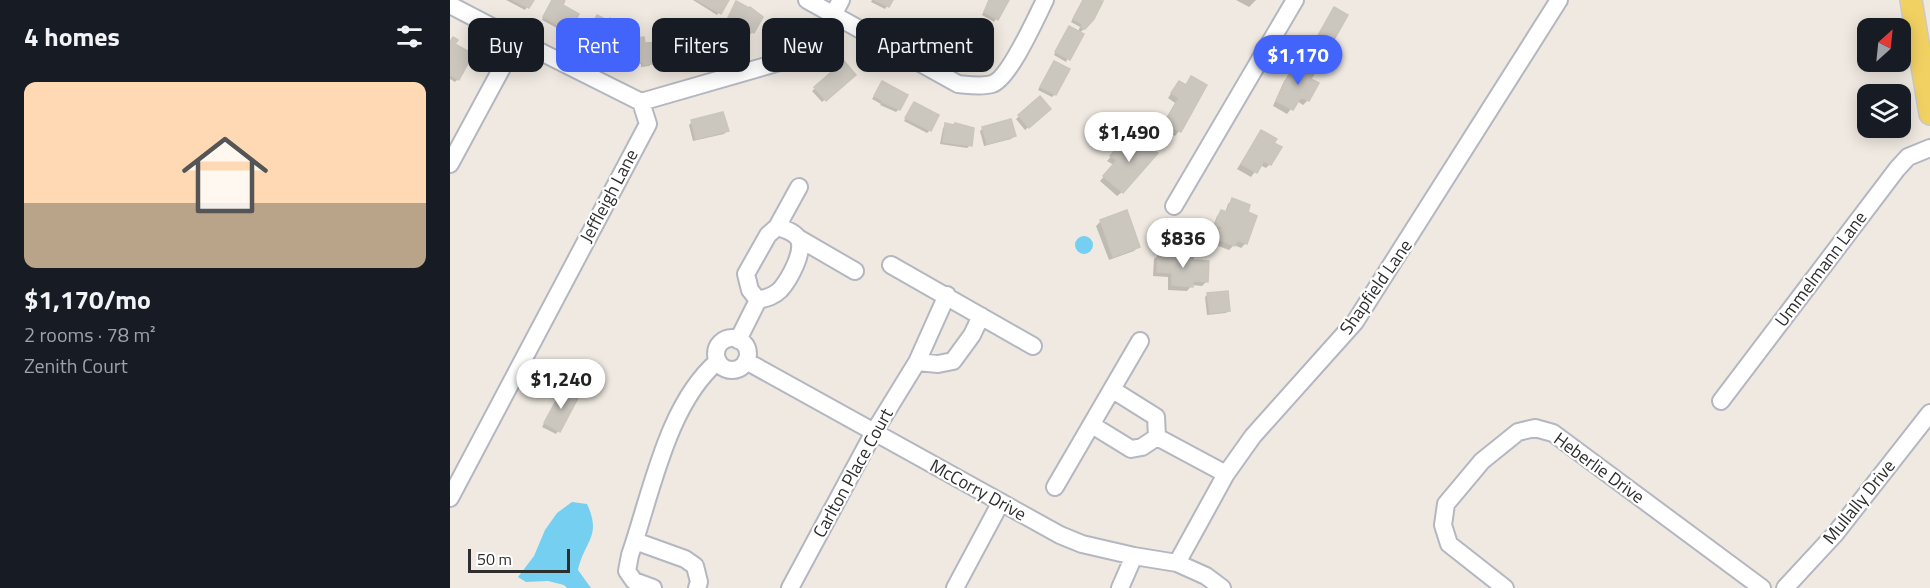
<!DOCTYPE html>
<meta charset="utf-8">
<style>
:root{--surface:#171b24;--page:#242831;--text:#f1f3f6;--muted:#9ea1a6;--line:#363941;--accent:#4264fb}
body{margin:0;font-family:"Titillium Web",sans-serif;background:var(--page);color:var(--text);height:100vh;display:flex;flex-direction:column;font-size:22px;white-space:nowrap}
*{box-sizing:border-box;margin:0}
p{font-size:20px;color:var(--muted)}
.icon{flex:none;width:33px;height:33px;fill:none;stroke:currentColor;stroke-width:2;stroke-linecap:round;stroke-linejoin:round}
.map{position:relative;flex:1;overflow:hidden}
.sheet{display:flex;flex-direction:column;background:var(--surface);width:450px}
.sheet>*{flex:none}
.top-card{position:absolute;left:18px;top:18px;width:570px;height:54px;display:flex;gap:12px}
.needle{width:39px;rotate:27deg}
.buttons{position:absolute;left:1407px;top:18px;display:grid;gap:12px}
.buttons a{display:grid;place-items:center;width:54px;height:54px;border-radius:12px;background:var(--surface);box-shadow:0 3px 15px #0003;font-size:30px}
.scale{position:absolute;left:18px;bottom:15px;width:102px;box-sizing:border-box;padding-left:6px;border:3px solid #2e2e2e;border-top:0;font-size:16px;line-height:21px;white-space:nowrap;color:#2e2e2e;-webkit-text-stroke:4px #fff;paint-order:stroke}
.price{position:absolute;translate:-50% -51px;padding:0 14px;border-radius:21px;background:#fff;color:#222;font-size:20px;line-height:39px;filter:drop-shadow(0 2px 3px #0008)}
.price::after{content:'';position:absolute;left:50%;top:36px;width:18px;height:14px;margin-left:-9px;background:inherit;clip-path:polygon(0 0,100% 0,50% 100%)}
.price.current{background:var(--accent);color:#fff}
ul{padding:0;list-style:none}
li{display:grid;align-content:center;gap:12px;height:318px;padding:0 24px}
li+li{border-top:2px solid var(--line)}
li span{display:grid;place-items:center;height:186px;border-radius:12px;color:#555}
li>.icon{margin-inline-start:auto}
span .icon{width:108px;height:108px;fill:#fffc;stroke-width:1}
li b{font-size:26px}
h2{display:flex;justify-content:space-between;align-items:center;height:72px;padding:0 24px;font-size:26px}
.pill{padding:0 21px;border-radius:12px;background:var(--surface);box-shadow:0 3px 15px #0003;font-size:21px;line-height:54px}
.pill.current{background:var(--accent);color:#fff}
main{display:flex;flex:1;min-height:0}
.map>svg:first-child{display:block}
</style>
<main>
<section class="sheet">
<h2>4 homes<svg class="icon" aria-label="filters" viewBox="0 0 24 24"><path d="M4 7h16M4 17h16"/><circle cx="9" cy="7" r="2"/><circle cx="15" cy="17" r="2"/></svg></h2>
<ul>
<li><span style="background:linear-gradient(#ffd9b3 65%,#b9a48a 0)"><svg class="icon" aria-label="home" viewBox="0 0 24 24"><path d="M3 11l9-7 9 7M6 9v11h12V9"/></svg></span><div><b>$1,170/mo</b><p>2 rooms · 78 m²</p><p>Zenith Court</p></div></li>
</ul>
</section>
<div class="map">
<svg width="1480" height="588" viewBox="0 0 1480 588">
<rect width="100%" height="100%" fill="#efe9e1"/>
<path fill="#75cff0" d="M625 245a9 9 0 1 1 18 0a9 9 0 1 1-18 0Z
M122,502L137,504C152,536 135,540 128,570L141,588H117L114,585L98,581L76,582L68,577L84,556L95,530L107,513Z"/>
<path fill="#0003" d="M56,0H82L75,10Z
M102,0H114L111,6L119,30L116,33L92,20Z
M243,0H277L267,15Z
M422,0H441L435,9L421,2Z
M540,0H557L544,22L532,15Z
M633,0L651,1L637,27L629,33L616,62L604,55L617,31L628,32L630,27L621,22Z
M786,0H806L799,7Z
M286,3L302,32L300,35L281,24L277,27L274,25Z
M884,9L879,46L876,49L864,42Z
M147,17L160,52L156,56L131,43Z
M525,26L527,57L524,60L511,53Z
M178,40L194,45L213,59L210,62L203,63L199,66L191,67V64L177,65L175,43Z
M0,42L3,45L8,79L5,82L0,79Z
M604,62L605,94L602,97L588,90Z
M850,62L859,80L858,100L853,105L847,101L837,114L823,106L834,81Z
M394,63L404,75L372,102L362,91Z
M741,78L729,131L725,136L711,127L725,103L718,98L729,82L735,86Z
M430,86L449,109L446,112L430,105L431,104L422,99Z
M590,98L599,109L575,130L566,119Z
M464,104L480,130L477,133L454,121Z
M242,122L277,131L274,134L243,141L239,125Z
M496,125L520,145L517,148L490,144L493,128Z
M533,128L564,136L561,139L534,146L530,131Z
M811,132L822,144L820,164L816,168L810,165L801,177L787,169Z
M673,143L672,192L667,196L650,181L664,165L657,161Z
M782,200L796,243L791,248L784,245L779,250L763,244L768,231L762,229L767,216L771,212L775,213L778,204Z
M651,221L688,247L684,251L659,260L646,226Z
M709,255L742,261L757,281L752,286L742,285L737,291L718,290V277L703,276L704,259Z
M758,294L779,310L776,313L757,315L755,297Z
M113,390L108,431L106,434L92,427Z"/>
<path fill="#cbc7bf" stroke="#cbc5ba" stroke-width="1.5" d="M63,0H84L79,8Z
M102,0H115L113,5L129,14L120,31L93,17Z
M247,0H279L271,14Z
M425,0H443L439,7Z
M539,0H559L548,20L534,12Z
M633,0L653,1L644,19L635,29L631,27L632,24L623,19Z
M286,1L299,8L300,7L313,17L304,33L284,21L281,25L276,22Z
M884,7L898,15L880,47L866,39Z
M147,15L159,21L160,18L176,26L162,53L134,38Z
M527,21L543,30L528,58L512,49Z
M619,26L634,34L620,60L605,52Z
M3,37L8,40L5,44L23,54L9,80L0,75V42Z
M194,37L195,43L213,42L215,60L203,61V64L193,65V62L180,63L177,39Z
M394,61L406,75L376,101L364,87Z
M604,61L620,69L606,95L590,87Z
M849,61L866,70L861,79L869,83L859,101L851,97L843,110L826,101L839,74L841,76Z
M741,76L757,85L731,132L714,123L729,98L721,93L729,81L736,85Z
M432,81L458,95L450,110L432,102L433,101L424,96Z
M590,96L601,109L579,128L568,115Z
M464,102L489,115L481,131L455,118Z
M273,112L279,131L246,139L241,120Z
M561,119L566,136L537,144L532,127Z
M495,123L504,125L505,123L524,128L522,146L493,142Z
M811,130L827,139L824,143L832,147L821,165L814,161L807,173L791,164Z
M677,137L684,143L690,137L708,153L673,193L653,176L667,160L660,156Z
M782,198L800,205L798,212L807,216L797,244L787,240L785,246L767,239L771,227L765,225L771,210L777,212Z
M677,210L690,247L663,257L650,220Z
M708,253L744,255L743,260L759,261L758,282L743,281V287L722,285V273L707,272Z
M778,291L780,311L760,313L757,293Z
M113,388L129,396L110,432L94,423Z"/>
<g fill="none" stroke-linecap="round" stroke-linejoin="round">
<defs>
<path id="minor" d="M357,0L508,84C519,85 532,87 542,84C559,79 586,18 595,0
M0,5L67,40L191,102
M0,164L67,40
M724,206L845,0
M327,227L349,187
M348,238L405,271
M441,265L583,346
M266 354a16 16 0 1 1 32 0a16 16 0 1 1-32 0Z
M288,340L308,300L300,290L296,274L318,235L327,227C334,229 343,231 348,238C356,250 339,280 330,290C324,296 317,298 308,300
M296,361L610,535L632,544L684,556L727,563L756,576L772,588
M467,362L488,364L503,361L522,335L531,316
M663,390L706,417L707,437
M1271,401L1447,169L1458,157L1480,148
M642,425L681,449L692,447L707,437
M707,437L776,474
M605,487L690,341
M0,498L198,124L191,102L337,60L361,49L383,15L391,0
M185,541L235,559L245,566L249,582L247,588
M727,563L776,474L803,436L905,322L1109,0
M203,588L184,581L177,571L180,555C201,495 217,404 268,361
M340,588L424,432L467,362L497,295
M505,588L551,502
M670,588L684,556
M1055,588L999,544L993,525L996,504L1032,461L1068,432L1085,428L1103,433L1312,588
M1335,588L1385,534L1480,413"/>
<path id="major" d="M1461,0L1480,114"/>
</defs>
<use href="#minor" stroke="#b4b7c1" stroke-width="20"/>
<use href="#major" stroke="#c9c9c9" stroke-width="24"/>
<use href="#minor" stroke="#fff" stroke-width="16"/>
<use href="#major" stroke="#f2d163" stroke-width="21"/>
</g>
<g text-anchor="middle" stroke-width="4.5" stroke-linejoin="round" paint-order="stroke">
<g font-size="18" fill="#2e2e2e" stroke="#fff">
<text transform="translate(159 196) rotate(-62)" y="6">Jeffleigh Lane</text>
<text transform="translate(1371 269) rotate(-53)" y="6">Ummelmann Lane</text>
<text transform="translate(926 287) rotate(-55)" y="6">Shapfield Lane</text>
<text transform="translate(1149 468) rotate(36)" y="6">Heberlie Drive</text>
<text transform="translate(403 473) rotate(-61)" y="6">Carlton Place Court</text>
<text transform="translate(528 490) rotate(29)" y="6">McCorry Drive</text>
<text transform="translate(1409 502) rotate(-51)" y="6">Mullally Drive</text>
</g>
</g>
</svg>
<div class="buttons">
<a><svg class="needle" viewBox="-14 -14 28 28"><path d="M0-13l5 13h-10z" fill="#e53935"/><path d="M0 13l5-13h-10z" fill="#9ea1a6"/></svg></a>
<a><svg class="icon" aria-label="layers" viewBox="0 0 24 24"><path d="M12 4l9 5-9 5-9-5zM3 14l9 5 9-5"/></svg></a>
</div>
<div class="scale">50 m</div>
<b class="price current" style="left:848px;top:86px">$1,170</b>
<b class="price" style="left:679px;top:163px">$1,490</b>
<b class="price" style="left:733px;top:269px">$836</b>
<b class="price" style="left:111px;top:410px">$1,240</b>
<div class="top-card">
<a class="pill">Buy</a>
<a class="pill current">Rent</a>
<a class="pill">Filters</a>
<a class="pill">New</a>
<a class="pill">Apartment</a>
</div>
</div>
</main>
